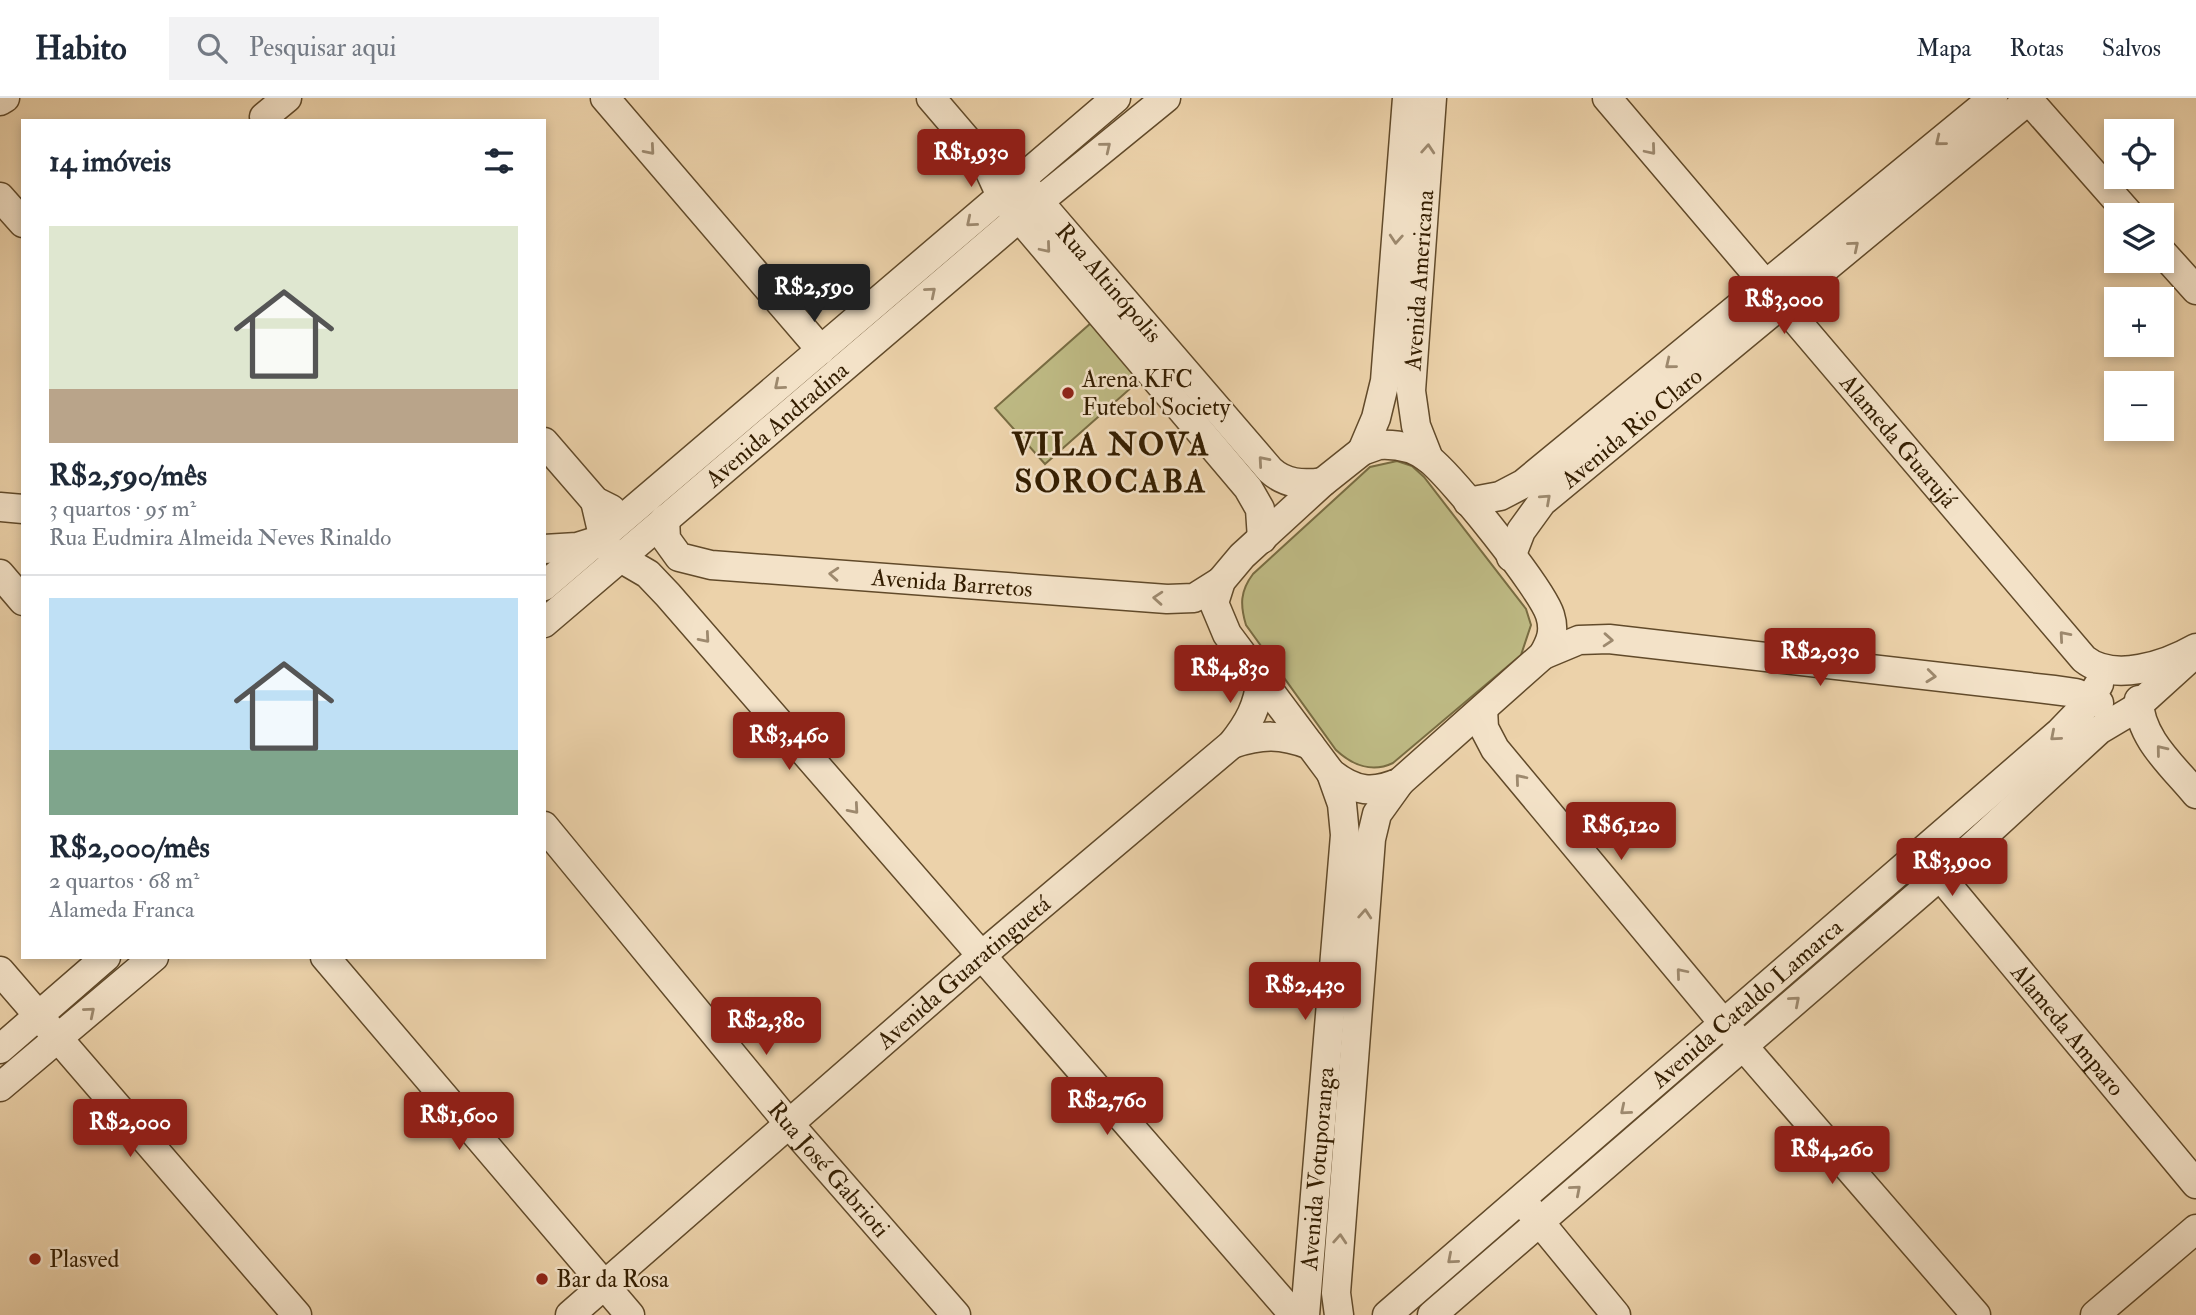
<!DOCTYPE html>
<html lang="pt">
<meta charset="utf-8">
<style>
:root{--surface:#fff;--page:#f2f2f3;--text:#1f2937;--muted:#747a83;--line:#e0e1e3;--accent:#8f2418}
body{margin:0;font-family:"IM FELL Double Pica",serif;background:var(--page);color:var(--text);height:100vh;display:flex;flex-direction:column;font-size:26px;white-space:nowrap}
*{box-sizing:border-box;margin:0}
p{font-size:23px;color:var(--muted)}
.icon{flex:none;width:38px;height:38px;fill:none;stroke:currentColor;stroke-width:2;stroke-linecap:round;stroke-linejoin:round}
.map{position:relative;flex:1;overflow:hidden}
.panel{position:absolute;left:21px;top:21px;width:525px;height:840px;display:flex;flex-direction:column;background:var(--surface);border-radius:0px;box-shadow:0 4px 10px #0003}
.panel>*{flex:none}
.buttons{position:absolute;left:2104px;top:21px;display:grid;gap:14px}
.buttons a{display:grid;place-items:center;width:70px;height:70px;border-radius:0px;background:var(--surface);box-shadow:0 4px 10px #0003;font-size:35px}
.price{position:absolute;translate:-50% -60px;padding:0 16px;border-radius:7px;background:var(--accent);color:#fff;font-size:23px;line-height:46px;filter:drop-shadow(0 2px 4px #0008)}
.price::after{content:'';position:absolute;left:50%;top:42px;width:21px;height:16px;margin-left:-10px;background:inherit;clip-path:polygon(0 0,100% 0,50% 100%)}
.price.selected{background:#222;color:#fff}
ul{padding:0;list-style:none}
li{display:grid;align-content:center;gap:14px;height:371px;padding:0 28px}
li+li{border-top:2px solid var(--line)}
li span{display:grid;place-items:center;height:217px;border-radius:0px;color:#555}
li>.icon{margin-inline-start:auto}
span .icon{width:126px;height:126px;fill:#fffc;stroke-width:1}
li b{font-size:30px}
h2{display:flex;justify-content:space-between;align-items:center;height:84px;padding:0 28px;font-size:30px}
header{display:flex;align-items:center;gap:42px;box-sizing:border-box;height:98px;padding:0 35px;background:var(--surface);border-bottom:2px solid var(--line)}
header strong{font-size:33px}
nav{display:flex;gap:38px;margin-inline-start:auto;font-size:24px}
.search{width:490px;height:63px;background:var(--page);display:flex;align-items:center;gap:18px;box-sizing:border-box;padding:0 24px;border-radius:0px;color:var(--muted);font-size:26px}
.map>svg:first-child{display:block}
</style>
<header>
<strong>Habito</strong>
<div class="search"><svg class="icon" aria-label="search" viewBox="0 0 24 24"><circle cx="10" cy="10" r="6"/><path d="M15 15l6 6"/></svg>Pesquisar aqui</div>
<nav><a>Mapa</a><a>Rotas</a><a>Salvos</a></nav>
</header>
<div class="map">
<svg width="2196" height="1217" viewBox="0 0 2196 1217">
<rect width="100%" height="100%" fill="#ecd2aa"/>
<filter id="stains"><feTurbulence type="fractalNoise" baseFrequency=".00286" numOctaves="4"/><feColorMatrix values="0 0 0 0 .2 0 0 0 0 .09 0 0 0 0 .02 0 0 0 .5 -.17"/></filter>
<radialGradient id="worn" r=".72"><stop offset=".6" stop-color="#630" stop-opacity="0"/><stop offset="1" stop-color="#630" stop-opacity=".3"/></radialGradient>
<path fill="#beba84" stroke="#786c42" stroke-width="2" d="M1091,225L1141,281L1045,366L995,310Z
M1397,363L1412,368L1424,379L1526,511L1531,527L1521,557L1393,665C1372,675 1352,667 1336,652L1246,527C1240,507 1240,493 1253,476L1370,369Z"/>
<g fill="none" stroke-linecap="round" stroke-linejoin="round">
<defs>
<g id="minor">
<path d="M605,0L821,252"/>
<path d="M931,0L985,63L1001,98L1248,390L1260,411L1262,441"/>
<path id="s1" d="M1607,0L2084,561C2114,585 2166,567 2196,550"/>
<path d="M2027,0L2130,117"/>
<path d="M0,3L5,0"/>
<path d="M264,19L287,0"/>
<path id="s2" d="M1028,91L1270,372C1285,386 1303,387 1323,384"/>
<path d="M0,99L23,125"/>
<path d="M2161,153L2196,192"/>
<path d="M544,344L595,403L611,411"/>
<path d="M1379,347C1397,346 1414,349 1429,361C1453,380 1542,491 1550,517C1555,533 1551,543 1543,557L1400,684C1373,696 1355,694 1331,675L1227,536L1214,505L1221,483L1242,458L1323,384L1362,353Z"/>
<path d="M1362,353L1376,320L1385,283L1407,0"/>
<path id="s3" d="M1429,361L1416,328L1411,293L1432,0"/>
<path d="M595,403L605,446L612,455L648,476L668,497L1294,1217"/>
<path d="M1468,404L1500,398L1523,386L1993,0"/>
<path d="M0,409L23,411"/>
<path id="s4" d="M665,421L666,441L679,459L711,467L1167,501L1194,500L1221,483"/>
<path d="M544,451L577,449L593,444"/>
<path id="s5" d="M1511,459L1521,433L1542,404L2031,0"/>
<path d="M0,476L23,503"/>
<path d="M544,488L1116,0"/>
<path id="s6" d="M544,525L1020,119L1166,0"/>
<path d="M1543,557L1579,542L1609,541L2054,592L2076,595L2099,605"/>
<path d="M2139,602C2139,640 2174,669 2196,696"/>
<path d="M2136,609L2191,559"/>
<path d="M1483,611L1484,630L1495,651L1725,927L1976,1217"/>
<path d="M1232,646C1262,636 1281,636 1310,647"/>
<path id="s7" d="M544,728L790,1027L956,1217"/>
<path id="s8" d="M1940,778L2196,1086"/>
<path d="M325,859L630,1217"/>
<path d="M0,873L297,1217"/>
<path d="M0,951L106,859"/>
<path d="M0,989L154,859"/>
<path d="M1529,1111L1616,1217"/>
<path id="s9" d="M570,1217L995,846L1232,646C1249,625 1258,608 1261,581"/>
<path id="s10" d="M1305,1217L1345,737L1342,706L1331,675"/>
<path d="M1339,1217L1336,1195L1371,741L1377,716L1400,684"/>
<path id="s11" d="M1387,1217L2060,634L2086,607L2099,586"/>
<path d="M1432,1217L1940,778L2099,632L2131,613"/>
<path d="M2095,1217L2196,1131"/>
</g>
</defs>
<use href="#minor" stroke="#614a2a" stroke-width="31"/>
<use href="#minor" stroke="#f3e2c8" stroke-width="28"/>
</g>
<defs><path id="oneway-chevron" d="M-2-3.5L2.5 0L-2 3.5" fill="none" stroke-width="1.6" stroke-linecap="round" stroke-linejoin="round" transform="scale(1.75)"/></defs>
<g stroke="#9d896e">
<use href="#oneway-chevron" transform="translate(1940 43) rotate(141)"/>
<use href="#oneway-chevron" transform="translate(1106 49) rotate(-39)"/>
<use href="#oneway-chevron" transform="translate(1428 51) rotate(-86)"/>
<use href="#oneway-chevron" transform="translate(650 52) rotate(49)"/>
<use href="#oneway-chevron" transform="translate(1651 52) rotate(50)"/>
<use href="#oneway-chevron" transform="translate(971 124) rotate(140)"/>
<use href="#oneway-chevron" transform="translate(1396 141) rotate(94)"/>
<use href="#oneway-chevron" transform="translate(1854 148) rotate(-40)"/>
<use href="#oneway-chevron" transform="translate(1046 150) rotate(50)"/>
<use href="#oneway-chevron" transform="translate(931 194) rotate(-40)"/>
<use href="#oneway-chevron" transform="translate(1670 266) rotate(141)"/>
<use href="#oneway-chevron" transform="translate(779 287) rotate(140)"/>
<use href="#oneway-chevron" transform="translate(1263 363) rotate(-131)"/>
<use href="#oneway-chevron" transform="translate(1546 401) rotate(-42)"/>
<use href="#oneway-chevron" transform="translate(834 476) rotate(-176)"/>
<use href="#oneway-chevron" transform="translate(1158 500) rotate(-176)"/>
<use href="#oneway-chevron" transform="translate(2064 538) rotate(-131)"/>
<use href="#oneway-chevron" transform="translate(705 540) rotate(49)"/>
<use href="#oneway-chevron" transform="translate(1608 542) rotate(4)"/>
<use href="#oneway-chevron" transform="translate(1931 578) rotate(6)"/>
<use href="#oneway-chevron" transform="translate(2055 638) rotate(139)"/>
<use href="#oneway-chevron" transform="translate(2161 652) rotate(-129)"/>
<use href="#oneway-chevron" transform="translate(1520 681) rotate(-130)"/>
<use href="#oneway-chevron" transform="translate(854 711) rotate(49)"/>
<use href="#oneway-chevron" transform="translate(1365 816) rotate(-86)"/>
<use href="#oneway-chevron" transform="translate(1681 875) rotate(-130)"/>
<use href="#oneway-chevron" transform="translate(1795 903) rotate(-41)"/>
<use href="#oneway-chevron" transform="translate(90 914) rotate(-40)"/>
<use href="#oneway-chevron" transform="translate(1625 1012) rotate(140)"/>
<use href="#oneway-chevron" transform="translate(1576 1092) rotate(-41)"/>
<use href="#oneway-chevron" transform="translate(1340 1141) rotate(-86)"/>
<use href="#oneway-chevron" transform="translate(1452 1161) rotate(139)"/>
</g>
<g fill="#8f2418" stroke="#f3e2c8" stroke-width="2.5">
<circle cx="1068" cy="295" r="7"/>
<circle cx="35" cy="1161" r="7"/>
<circle cx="542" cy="1181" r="7"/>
</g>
<g text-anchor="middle" stroke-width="5" stroke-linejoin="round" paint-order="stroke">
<g font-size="24" fill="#331d00" stroke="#f3e2c8">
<text dy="8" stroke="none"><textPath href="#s3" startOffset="182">Avenida Americana</textPath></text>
<text dy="8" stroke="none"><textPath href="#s2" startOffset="124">Rua Altinópolis</textPath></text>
<text dy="8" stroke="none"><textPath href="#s6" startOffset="306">Avenida Andradina</textPath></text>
<text dy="8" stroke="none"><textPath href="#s5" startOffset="180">Avenida Rio Claro</textPath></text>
<text dy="8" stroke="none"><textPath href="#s1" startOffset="450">Alameda Guarujá</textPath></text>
<text dy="8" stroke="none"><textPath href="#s4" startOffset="317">Avenida Barretos</textPath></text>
<text dy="8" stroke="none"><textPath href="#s9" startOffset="522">Avenida Guaratinguetá</textPath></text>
<text dy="8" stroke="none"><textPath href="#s11" startOffset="476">Avenida Cataldo Lamarca</textPath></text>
<text dy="8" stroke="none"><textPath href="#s8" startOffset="200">Alameda Amparo</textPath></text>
<text dy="8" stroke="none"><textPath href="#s7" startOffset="446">Rua José Gabrioti</textPath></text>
<text dy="8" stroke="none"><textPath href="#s10" startOffset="147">Avenida Votuporanga</textPath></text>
</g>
<g font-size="24" fill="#331d00" stroke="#f3e2c8" text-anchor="start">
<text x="1082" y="289">Arena KFC<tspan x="1082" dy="28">Futebol Society</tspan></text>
<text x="49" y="1169">Plasved</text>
<text x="556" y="1189">Bar da Rosa</text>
</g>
<g font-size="32" font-weight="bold" letter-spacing="2" fill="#331d00" stroke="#f3e2c8">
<text x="1111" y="357">VILA NOVA<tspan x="1111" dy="37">SOROCABA</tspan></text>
</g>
</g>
<rect width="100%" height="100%" filter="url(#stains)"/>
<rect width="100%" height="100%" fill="url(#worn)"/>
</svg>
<div class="buttons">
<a><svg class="icon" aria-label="locate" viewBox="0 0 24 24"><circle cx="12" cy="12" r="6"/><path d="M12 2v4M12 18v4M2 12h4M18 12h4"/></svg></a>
<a><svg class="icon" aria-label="layers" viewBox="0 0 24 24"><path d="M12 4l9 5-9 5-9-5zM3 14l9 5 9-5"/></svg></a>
<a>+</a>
<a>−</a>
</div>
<b class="price" style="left:971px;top:91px">R$1,930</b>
<b class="price selected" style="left:814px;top:226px">R$2,590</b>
<b class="price" style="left:1784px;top:238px">R$3,000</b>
<b class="price" style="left:1820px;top:590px">R$2,030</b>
<b class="price" style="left:1230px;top:607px">R$4,830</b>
<b class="price" style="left:789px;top:674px">R$3,460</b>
<b class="price" style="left:1621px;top:764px">R$6,120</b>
<b class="price" style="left:1952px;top:800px">R$3,900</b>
<b class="price" style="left:1305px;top:924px">R$2,430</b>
<b class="price" style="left:766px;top:959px">R$2,380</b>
<b class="price" style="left:1107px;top:1039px">R$2,760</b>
<b class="price" style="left:459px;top:1054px">R$1,600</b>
<b class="price" style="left:130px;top:1061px">R$2,000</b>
<b class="price" style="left:1832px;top:1088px">R$4,260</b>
<section class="panel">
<h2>14 imóveis<svg class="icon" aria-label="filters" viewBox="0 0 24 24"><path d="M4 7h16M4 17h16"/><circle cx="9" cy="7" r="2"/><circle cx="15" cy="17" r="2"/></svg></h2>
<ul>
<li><span style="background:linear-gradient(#dfe7d0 75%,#b9a48a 0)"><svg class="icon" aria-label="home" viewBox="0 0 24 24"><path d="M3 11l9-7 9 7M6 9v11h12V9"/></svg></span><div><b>R$2,590/mês</b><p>3 quartos · 95 m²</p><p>Rua Eudmira Almeida Neves Rinaldo</p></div></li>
<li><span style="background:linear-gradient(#bfe0f5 70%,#7fa58c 0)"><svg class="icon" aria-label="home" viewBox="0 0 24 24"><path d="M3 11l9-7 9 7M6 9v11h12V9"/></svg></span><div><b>R$2,000/mês</b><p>2 quartos · 68 m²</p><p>Alameda Franca</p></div></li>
</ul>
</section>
</div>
